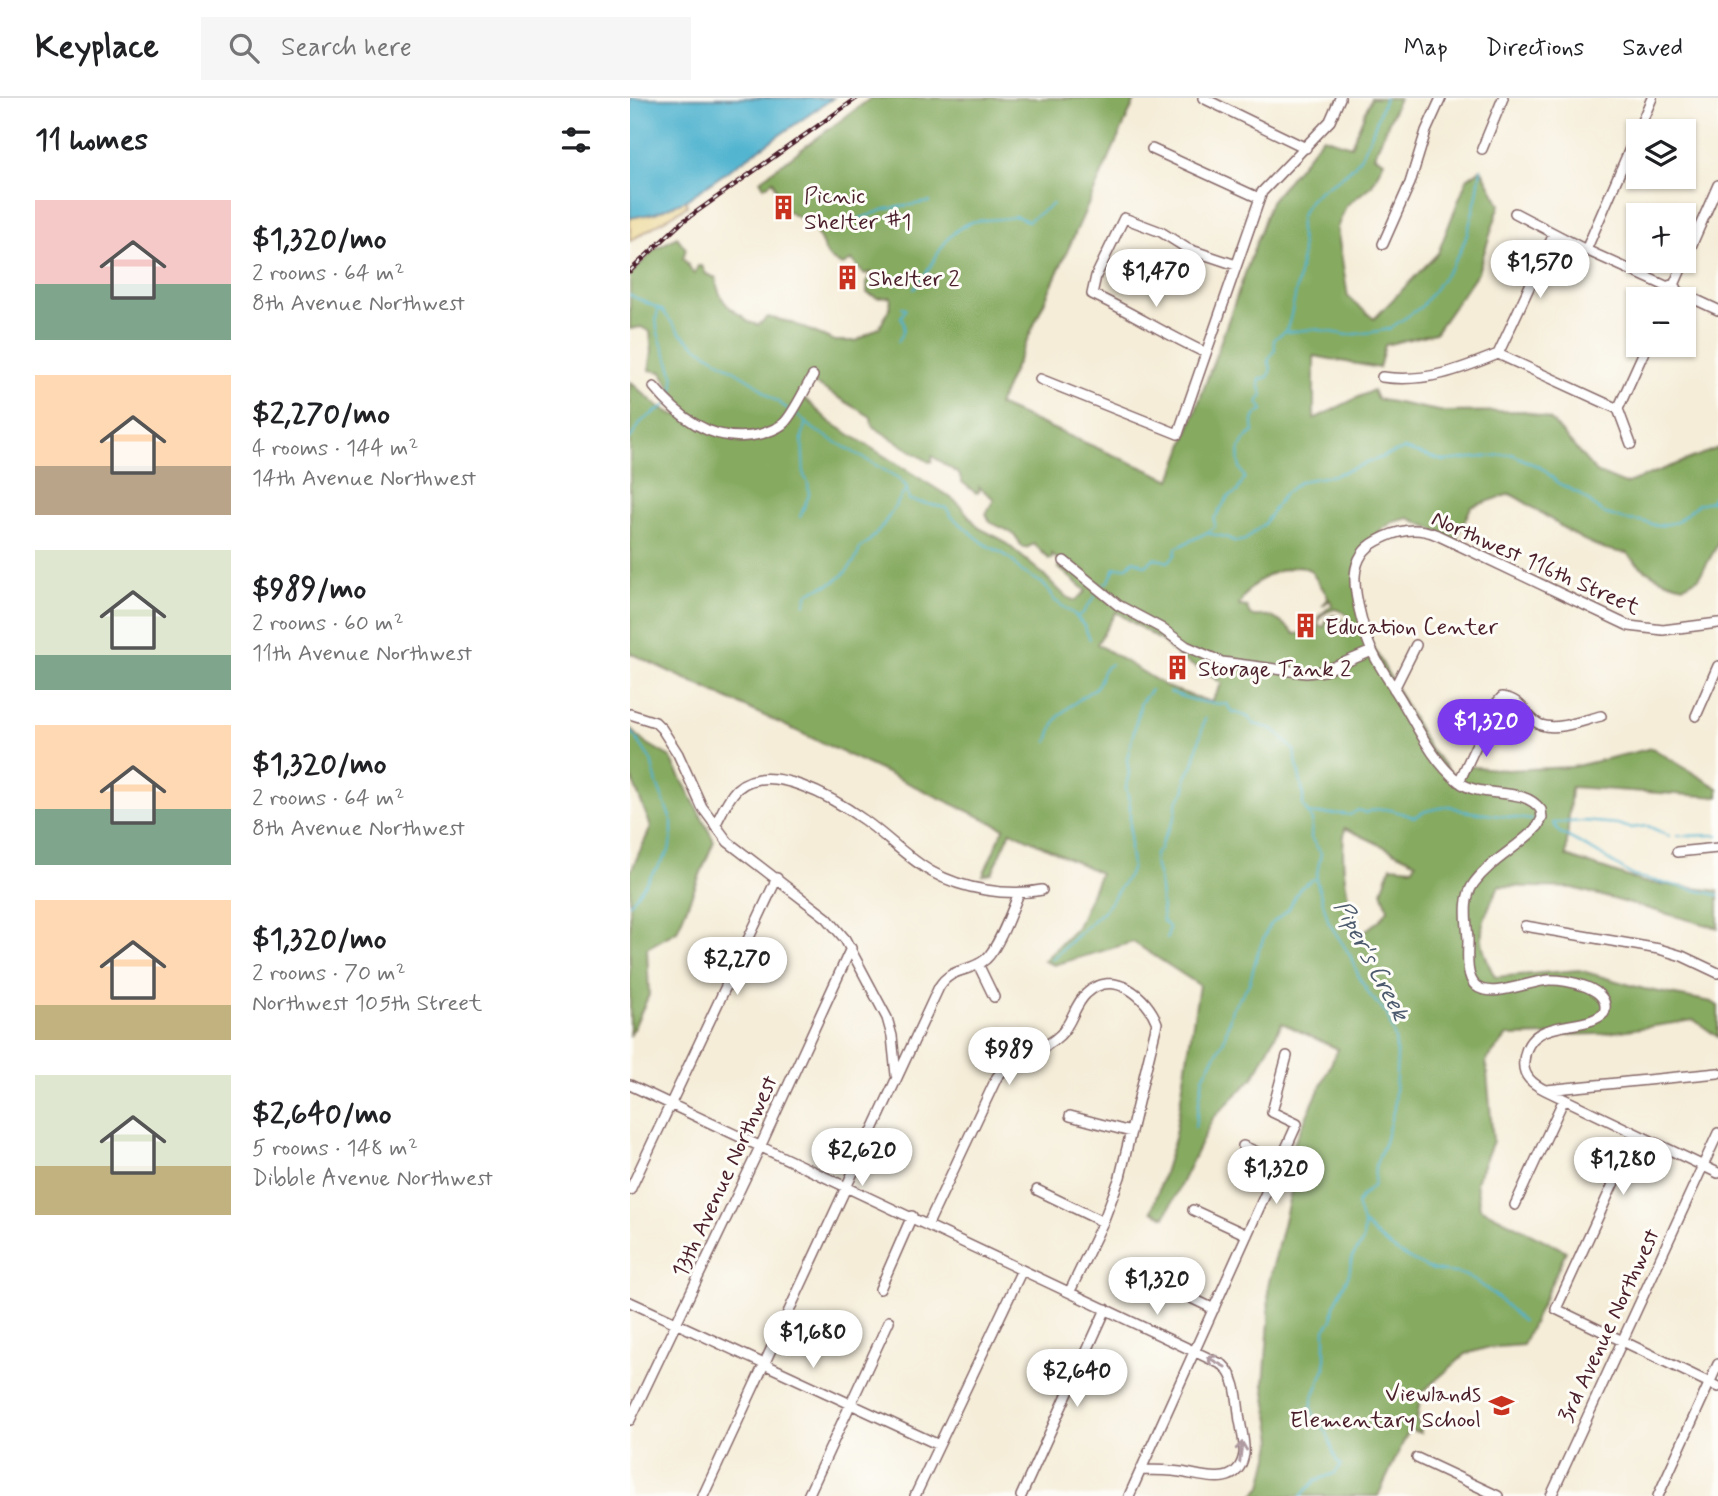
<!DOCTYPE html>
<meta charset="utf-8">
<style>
:root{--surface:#fff;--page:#f6f6f6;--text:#202124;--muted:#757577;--line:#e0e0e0;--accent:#7c3aed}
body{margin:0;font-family:Mynerve,sans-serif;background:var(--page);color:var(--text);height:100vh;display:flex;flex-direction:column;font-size:26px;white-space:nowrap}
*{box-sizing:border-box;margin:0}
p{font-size:23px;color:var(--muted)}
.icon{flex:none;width:38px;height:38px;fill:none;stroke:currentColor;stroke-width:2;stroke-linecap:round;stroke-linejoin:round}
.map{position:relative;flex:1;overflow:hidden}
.panel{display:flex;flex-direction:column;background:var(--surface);width:630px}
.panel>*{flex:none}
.controls{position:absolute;left:996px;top:21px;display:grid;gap:14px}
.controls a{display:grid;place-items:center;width:70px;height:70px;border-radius:0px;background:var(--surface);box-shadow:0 2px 5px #0004;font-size:35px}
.price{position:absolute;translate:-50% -60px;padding:0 16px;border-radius:24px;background:#fff;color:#222;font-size:23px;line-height:46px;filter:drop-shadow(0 2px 4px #0008)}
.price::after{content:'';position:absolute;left:50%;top:42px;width:21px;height:16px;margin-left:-10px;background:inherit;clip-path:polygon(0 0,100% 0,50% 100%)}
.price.current{background:var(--accent);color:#fff}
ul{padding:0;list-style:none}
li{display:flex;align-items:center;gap:21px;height:175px;padding:0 35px}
li span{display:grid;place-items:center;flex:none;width:196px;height:140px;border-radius:0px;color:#555}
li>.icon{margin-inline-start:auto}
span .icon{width:84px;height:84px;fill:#fffc;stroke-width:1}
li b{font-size:30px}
h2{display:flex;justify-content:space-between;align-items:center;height:84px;padding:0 35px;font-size:30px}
header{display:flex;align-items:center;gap:42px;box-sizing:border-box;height:98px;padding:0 35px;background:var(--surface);border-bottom:2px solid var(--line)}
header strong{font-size:33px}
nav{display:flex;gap:38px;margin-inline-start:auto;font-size:24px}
.search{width:490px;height:63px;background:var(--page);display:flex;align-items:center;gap:18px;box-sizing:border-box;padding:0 24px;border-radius:0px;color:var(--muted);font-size:26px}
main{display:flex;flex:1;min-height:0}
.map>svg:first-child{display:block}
</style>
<header>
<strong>Keyplace</strong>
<div class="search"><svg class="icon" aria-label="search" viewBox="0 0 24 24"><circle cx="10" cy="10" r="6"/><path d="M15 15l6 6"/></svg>Search here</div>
<nav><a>Map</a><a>Directions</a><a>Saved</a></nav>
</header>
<main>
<section class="panel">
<h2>11 homes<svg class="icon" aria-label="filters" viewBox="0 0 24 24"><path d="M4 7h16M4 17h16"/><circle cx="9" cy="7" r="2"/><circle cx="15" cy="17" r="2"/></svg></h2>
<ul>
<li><span style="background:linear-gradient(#f6c9c9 60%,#7fa58c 0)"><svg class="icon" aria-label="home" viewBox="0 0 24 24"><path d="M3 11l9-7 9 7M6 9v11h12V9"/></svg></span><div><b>$1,320/mo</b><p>2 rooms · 64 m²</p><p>8th Avenue Northwest</p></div></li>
<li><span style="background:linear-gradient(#ffd9b3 65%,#b9a48a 0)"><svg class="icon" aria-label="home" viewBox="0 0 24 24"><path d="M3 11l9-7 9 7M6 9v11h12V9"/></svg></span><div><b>$2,270/mo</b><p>4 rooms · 144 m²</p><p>14th Avenue Northwest</p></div></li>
<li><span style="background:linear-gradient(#dfe7d0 75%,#7fa58c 0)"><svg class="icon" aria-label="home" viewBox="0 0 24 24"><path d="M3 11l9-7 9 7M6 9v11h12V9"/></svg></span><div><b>$989/mo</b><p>2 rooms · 60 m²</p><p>11th Avenue Northwest</p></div></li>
<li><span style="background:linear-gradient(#ffd9b3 60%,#7fa58c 0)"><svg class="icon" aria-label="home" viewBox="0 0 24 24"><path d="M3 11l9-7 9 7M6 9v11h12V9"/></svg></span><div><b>$1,320/mo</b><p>2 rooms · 64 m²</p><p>8th Avenue Northwest</p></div></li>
<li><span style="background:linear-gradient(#ffd9b3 75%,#c2b280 0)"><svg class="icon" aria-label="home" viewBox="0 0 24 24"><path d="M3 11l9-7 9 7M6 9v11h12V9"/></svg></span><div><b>$1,320/mo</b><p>2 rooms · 70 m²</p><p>Northwest 105th Street</p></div></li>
<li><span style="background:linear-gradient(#dfe7d0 65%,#c2b280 0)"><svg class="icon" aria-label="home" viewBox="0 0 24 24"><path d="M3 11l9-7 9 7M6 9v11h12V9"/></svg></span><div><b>$2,640/mo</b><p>5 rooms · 148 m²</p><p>Dibble Avenue Northwest</p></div></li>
</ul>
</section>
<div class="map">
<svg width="1088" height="1398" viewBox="0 0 1088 1398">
<rect width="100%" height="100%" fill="#fdfcf7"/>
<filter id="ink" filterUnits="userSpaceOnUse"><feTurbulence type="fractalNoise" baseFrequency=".0143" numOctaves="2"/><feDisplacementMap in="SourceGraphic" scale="14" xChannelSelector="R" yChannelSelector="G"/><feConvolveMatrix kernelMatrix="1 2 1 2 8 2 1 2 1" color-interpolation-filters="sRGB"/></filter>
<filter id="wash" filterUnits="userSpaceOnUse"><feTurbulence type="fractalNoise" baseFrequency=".00686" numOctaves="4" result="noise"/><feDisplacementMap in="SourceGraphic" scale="28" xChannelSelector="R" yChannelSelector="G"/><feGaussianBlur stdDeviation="1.57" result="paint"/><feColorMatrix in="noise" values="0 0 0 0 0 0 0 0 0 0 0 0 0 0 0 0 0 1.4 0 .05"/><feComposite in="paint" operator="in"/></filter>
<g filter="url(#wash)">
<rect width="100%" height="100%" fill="#f5edd8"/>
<path fill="#86aa60" stroke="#686446" stroke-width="2" fill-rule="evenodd" d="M241,0H506L368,307L541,382L641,103L693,39L721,48L741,0H769L744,58L754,63L742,87L716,108L707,130L718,199L744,221L808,155L837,81L851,71L870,106L848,174L805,235L755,247L749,270L684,258V321L743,292L747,301L814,314L895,313L921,322L966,374L995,386L1088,350V446L1069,480L1054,488C1031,483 1012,473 997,455C951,452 920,416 880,396L841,409L826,442L779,420L763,424L751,432L734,453L725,471L736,536L799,650L829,684L836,668L877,672L942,669L1022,650L1088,690V699L941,689L936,758L1013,784L1088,793V830L943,790L869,788C850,826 844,840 865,879L949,872L1014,891L1082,904L1088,908V939L1064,922L971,936L877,938L856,963L863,1043L846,1084L850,1110L936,1153L893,1247L856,1250L836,1256L791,1295L787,1321L791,1335L779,1332L748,1398H622L632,1388L643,1342L634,1287L639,1223L638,1188L665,1078L654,1067L708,951L652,925L623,980L583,1020L535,1119L522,1113L544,1043L569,887L503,844L424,867L414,863L447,829L470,775L381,733L362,775L353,777L374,730L0,555V284C15,296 34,318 54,318L32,274L19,272L22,254L20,234L11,229L0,231V177L25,151L47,139L56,151L53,160L64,176L68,168H72L76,176L86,180C87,193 92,204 103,212C109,217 114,217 118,224L128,227L138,219L160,224L205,243H226L250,229L260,209L261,199L248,200L237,195V183L241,174L234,176L222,162L213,167C190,161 197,145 182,130C173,121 157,113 145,106L147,94L143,83L134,89L130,82ZM184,285L241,319L242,328L299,364L302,363V358L329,376L332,384L346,395L349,394V389L364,401L356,416L360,424C374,432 385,432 391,448L396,450L404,446L419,461H422V456L431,465L428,469L456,493L445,503L435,498L414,477L371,441L349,430L328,405L318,398L200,324L173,299L180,287ZM670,468L680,472L697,497L698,501L692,508L700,502L702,507L689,518L688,534L665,536C658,529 649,521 638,518C631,517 627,520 620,517L617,509L609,508C619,483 645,472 670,468ZM705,511C719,515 725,523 723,538L716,537C717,527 714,521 704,517L697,520L694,529L688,527C690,517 695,514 705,511ZM486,514L533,544L550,560L592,585L581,604L539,590L467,546ZM715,730L786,764L783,770L761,768L752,793L758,811L750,822L729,837C717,802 709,766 715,730Z
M0,630L13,643L40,659L84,743L47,833L17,850L19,897L0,938V775L21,729L0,676Z"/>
<path fill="#eeda9e" stroke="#9c7c64" stroke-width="2" d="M56,102L57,108L0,143V120L25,115Z"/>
<path fill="#50b3cf" stroke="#4d697d" stroke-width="2" d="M0,0H203L56,102L25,115L0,120Z"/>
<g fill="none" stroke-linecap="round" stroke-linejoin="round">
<path stroke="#50b3cf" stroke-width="2" d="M226,122L256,111L299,104
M202,135L221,124
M284,191C305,170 310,135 342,124C352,121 379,122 385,118L398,123L423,106
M0,197L32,212L50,235L67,249L126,286L139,298L158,311
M28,212C18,243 57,272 39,302
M657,234L685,231L717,237L743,234L759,231L791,209L821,169L830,154L837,137L847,97L851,71
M268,244C273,235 277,229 271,219L276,211L272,209
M166,316L185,332L268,380L276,388L279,402L316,410L322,419L356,447L372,455L383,463L391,473L412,485L421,495L424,502L444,516L454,528L460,541
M0,341L12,323L36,307
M170,419L179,397L178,384L174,378L172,340L175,326
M576,435L585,429L584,421L598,399L607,394L615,379C604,365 607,343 624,334C622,322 622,318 633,312L628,304L633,297L629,287L630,281L638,279L641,270L638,263L645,251L644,242C648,237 653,236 656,232C661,225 672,164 672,153C672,140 667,126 672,115C685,87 705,89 723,69C739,51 746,22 755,0
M474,486L479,483L485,470L497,469L504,462L516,468L524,460L538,464L545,457L546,450L576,435L596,439L606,444L615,442L634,426L654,396L671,383L705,377L774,351L814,363L882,356L913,371L928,385L950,396L973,415L996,422L1011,423L1028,428L1047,424L1068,406L1081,403L1088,389
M175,506L178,495C186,491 193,489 200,486C213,480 227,463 230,450C252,436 261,412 276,392
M448,518L453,515L465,498
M540,594C557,601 577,607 597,606L601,613L618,619L624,626L643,631L664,652L673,695V707L682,722L681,740L691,755L686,781L699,825L720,857L729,879L739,896L757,916L765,941L767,959L764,1010L755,1044L745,1068L744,1087L731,1099L727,1106L734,1129L733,1143L722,1159L719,1176L704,1208L702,1222L695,1231V1271L684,1296L681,1309L684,1317L697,1335L706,1362L711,1367L705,1375L685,1383L671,1398
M0,631L21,662L27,686L42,724V736L39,753L0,806
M418,644C425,614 436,612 458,595C461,593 465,591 467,588C474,578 468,574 481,566
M678,715C692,718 705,714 720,717L728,712L736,715C752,706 767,714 784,719L796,713L820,708L833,713L902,722
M1039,738L1018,728L1000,730L987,726L954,723L923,725L929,734L968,755L1003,778L1088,797
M1047,738L1088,737
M537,841L539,829L533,823L529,780L524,762L526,754L530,751C533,734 549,723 546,705L555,692L556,679L563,667L575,620
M421,862L476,810L500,775L502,768L500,754V707L496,689L499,675L497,661L511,604L521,592
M565,1029L573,979L594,942L602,911L619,886L628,854L639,828L658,812L670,790L684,781
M735,1127C752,1145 780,1164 804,1172C814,1175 826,1173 836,1178C858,1189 875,1206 892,1223"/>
</g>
</g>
<g filter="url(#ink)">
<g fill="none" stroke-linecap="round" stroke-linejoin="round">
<defs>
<path id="minor" d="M573,0L676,50
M522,51L629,100
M852,51L873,0
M885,115L956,152L1038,189
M753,146L780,85L796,33L811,0
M956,152L1022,0
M1044,187L1088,87
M1037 192a5 5 0 1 1 10 0a5 5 0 1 1-10 0Z
M1047,193L1088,212
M576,255C537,237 501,214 462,196L466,178L494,120L531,134L558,151L606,167
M868,256L988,311
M752,279C795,285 829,272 868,256L924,136
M410,281L548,336L632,94L700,23L710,0
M24,289C51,322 87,347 131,336C139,333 149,331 155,324C165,313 174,292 183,278
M1001,346L988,311L1017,247
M434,463L488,507L531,530L556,548L592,564L676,575L694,573L742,553
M1088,525L1033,532L999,528L807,437C786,428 767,432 747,443C717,459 724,492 731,519C734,531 737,544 743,555C751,572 763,588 773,605C789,632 803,663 828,683C852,703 892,686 911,712L912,720L908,728C889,749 861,762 844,785C832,801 837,823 838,842C838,855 835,878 846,888C861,901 900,883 919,882C936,881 983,890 974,915C954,935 898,917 894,963C892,978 903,986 915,992L1088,1075
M764,591L786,547
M0,616L25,624L32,631L48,656L72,709L98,744L197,820L215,841L257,920L262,938L266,977
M1066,618L1088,568
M829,684L865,607L872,599C895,602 895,620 911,627C928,633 954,622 971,618
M85,728C91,716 97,701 107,691C139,662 205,701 234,722C257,738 277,760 302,774C332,791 378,799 412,792
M1047,754L1088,750
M895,828L1029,851L1052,858L1088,875
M348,866L364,899
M0,987L593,1267C608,1281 607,1304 610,1323C612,1333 615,1346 614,1356C608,1392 572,1377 550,1374C537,1372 524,1372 512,1372
M916,992L1088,975
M440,1018L501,1034
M1006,1036L926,1211L1088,1289
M613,1048L650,1064
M0,1092L147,780
M407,1092L473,1124
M885,1107L934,1001
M563,1112L617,1137
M298,1126L367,979C384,958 411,956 430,937C442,926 444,907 456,896C483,870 517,898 527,925L490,1079L473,1124L440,1193
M528,1184L584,1211
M250,1191L282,1118
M0,1204L309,1347
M0,1322L131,1047L221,850
M787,1360L868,1398
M73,1398L309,889C322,868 340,875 356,861C369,849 382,812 389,795
M178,1398L259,1223
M285,1398L392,1172
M391,1398L476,1211
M499,1398L667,1026L642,1014L657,958
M921,1398L1088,1035
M1028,1398L1088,1266"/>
</defs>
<use href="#minor" stroke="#866768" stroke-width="12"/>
<use href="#minor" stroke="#fff" stroke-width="9"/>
<defs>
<path id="rail" d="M0,173L52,124L227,0"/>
</defs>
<use href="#rail" stroke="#4a1f2b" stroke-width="4.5"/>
<use href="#rail" stroke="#fdfcf7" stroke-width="2" stroke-dasharray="5" stroke-linecap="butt"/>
</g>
<defs><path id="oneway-shaft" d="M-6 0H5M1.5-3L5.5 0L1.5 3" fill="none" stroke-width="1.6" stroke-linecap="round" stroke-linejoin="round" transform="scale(1.75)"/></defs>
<g stroke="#ae9aa0">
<use href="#oneway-shaft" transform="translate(586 1264) rotate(-151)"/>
<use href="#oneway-shaft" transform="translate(611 1354) rotate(-83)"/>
</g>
</g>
<defs>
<symbol id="building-bare" viewBox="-9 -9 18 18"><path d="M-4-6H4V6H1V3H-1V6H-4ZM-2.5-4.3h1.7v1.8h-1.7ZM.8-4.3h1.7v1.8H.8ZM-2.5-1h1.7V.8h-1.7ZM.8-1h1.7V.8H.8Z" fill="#c8321e" stroke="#fdfcf7" stroke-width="2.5" paint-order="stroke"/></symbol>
<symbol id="school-bare" viewBox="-9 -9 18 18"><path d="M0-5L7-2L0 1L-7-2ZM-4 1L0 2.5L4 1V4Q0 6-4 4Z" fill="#c8321e" stroke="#fdfcf7" stroke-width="2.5" paint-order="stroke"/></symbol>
</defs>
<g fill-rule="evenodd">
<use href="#building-bare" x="136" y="92" width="35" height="35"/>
<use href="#building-bare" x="200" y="162" width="35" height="35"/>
<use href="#building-bare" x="658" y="510" width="35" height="35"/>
<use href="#building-bare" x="530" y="552" width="35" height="35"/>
<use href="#school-bare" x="854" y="1290" width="35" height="35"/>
</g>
<g text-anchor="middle" stroke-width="6" stroke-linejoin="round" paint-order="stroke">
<g font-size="23" fill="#4a1f2b" stroke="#fdfcf7" text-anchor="start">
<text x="174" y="105">Picnic<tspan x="174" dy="26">Shelter #1</tspan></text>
<text x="238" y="188">Shelter 2</text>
<text x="695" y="536">Education Center</text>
<text x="568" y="578">Storage Tank 2</text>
<text x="851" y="1303" text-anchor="end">Viewlands<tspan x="851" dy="26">Elementary School</tspan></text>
</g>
<g font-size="23" fill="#4a1f2b" stroke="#fdfcf7">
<text transform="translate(906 464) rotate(24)" y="8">Northwest 116th Street</text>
<text transform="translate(94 1078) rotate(-65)" y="8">13th Avenue Northwest</text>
<text transform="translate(978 1227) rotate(-65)" y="8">3rd Avenue Northwest</text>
</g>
<g font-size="24" font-style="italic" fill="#4c5a6d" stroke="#fdfcf7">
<text transform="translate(742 862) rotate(62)" y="8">Piper's Creek</text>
</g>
</g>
</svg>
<div class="controls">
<a><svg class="icon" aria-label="layers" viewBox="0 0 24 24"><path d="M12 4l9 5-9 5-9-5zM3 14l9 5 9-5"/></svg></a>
<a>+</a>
<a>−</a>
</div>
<b class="price" style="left:910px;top:202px">$1,570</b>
<b class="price" style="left:526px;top:211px">$1,470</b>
<b class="price current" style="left:856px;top:661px">$1,320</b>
<b class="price" style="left:107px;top:899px">$2,270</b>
<b class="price" style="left:379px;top:989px">$989</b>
<b class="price" style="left:232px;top:1090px">$2,620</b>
<b class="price" style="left:993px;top:1099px">$1,280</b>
<b class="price" style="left:646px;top:1108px">$1,320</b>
<b class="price" style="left:527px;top:1219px">$1,320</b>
<b class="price" style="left:183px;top:1272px">$1,680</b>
<b class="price" style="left:447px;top:1311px">$2,640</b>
</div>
</main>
